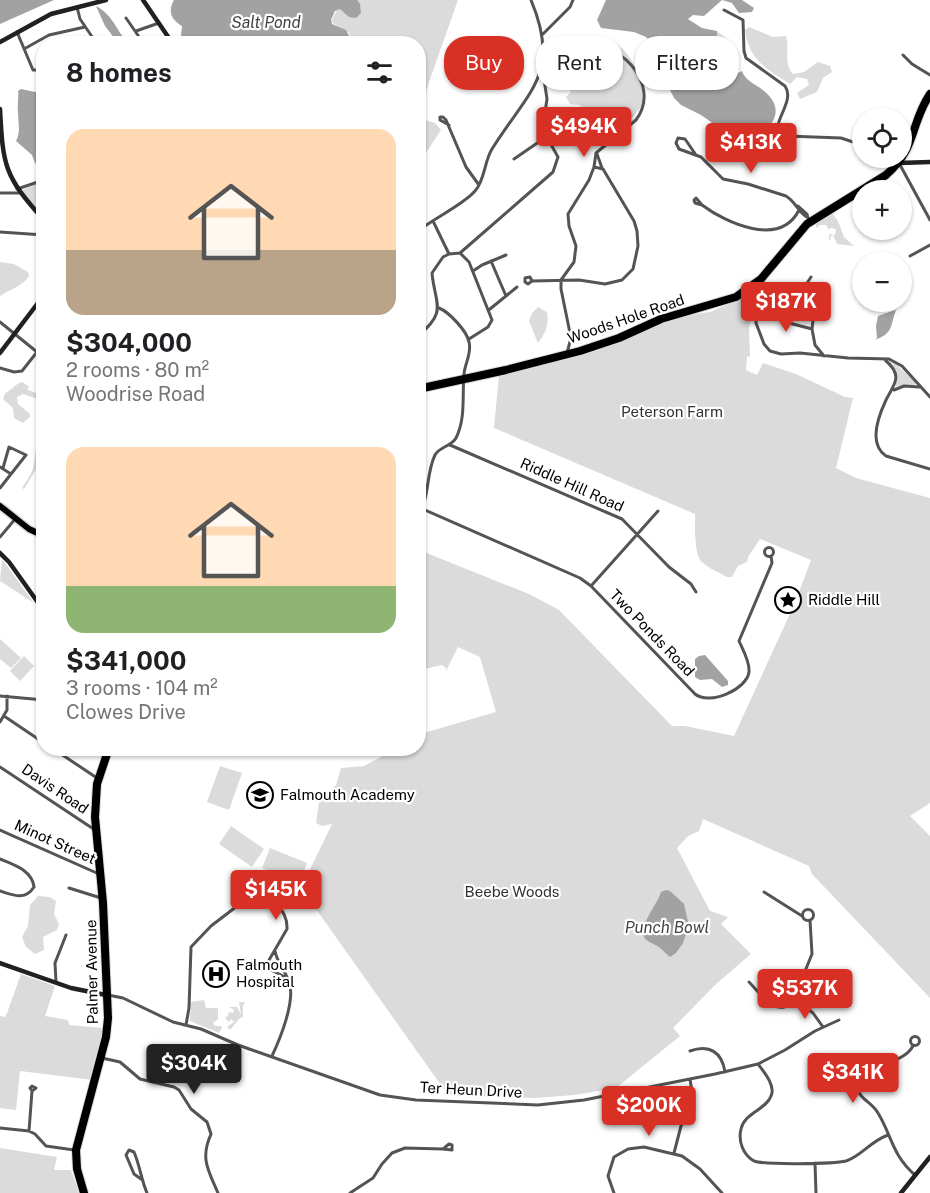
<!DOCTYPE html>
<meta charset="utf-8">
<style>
:root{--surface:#fff;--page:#f2f2f2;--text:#202124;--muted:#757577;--accent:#d93025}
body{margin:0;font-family:"Public Sans",sans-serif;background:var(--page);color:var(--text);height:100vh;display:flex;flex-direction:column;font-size:22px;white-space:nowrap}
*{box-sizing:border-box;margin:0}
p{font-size:20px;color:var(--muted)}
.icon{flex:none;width:33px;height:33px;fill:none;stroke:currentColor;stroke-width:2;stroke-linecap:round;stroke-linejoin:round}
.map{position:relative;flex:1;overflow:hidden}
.details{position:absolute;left:36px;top:36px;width:390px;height:720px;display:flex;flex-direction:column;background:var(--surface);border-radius:24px;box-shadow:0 2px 4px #0004}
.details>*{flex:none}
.top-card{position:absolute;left:444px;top:36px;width:396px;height:54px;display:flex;gap:12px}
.controls{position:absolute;left:852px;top:108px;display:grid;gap:12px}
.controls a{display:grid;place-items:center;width:60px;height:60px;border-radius:50%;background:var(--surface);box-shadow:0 2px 4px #0004;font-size:30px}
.price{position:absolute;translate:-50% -51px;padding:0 14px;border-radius:6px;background:var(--accent);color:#fff;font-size:20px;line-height:39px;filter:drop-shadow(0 2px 3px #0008)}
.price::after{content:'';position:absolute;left:50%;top:36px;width:18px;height:14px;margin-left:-9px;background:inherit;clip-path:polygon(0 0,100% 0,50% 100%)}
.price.on{background:#222;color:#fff}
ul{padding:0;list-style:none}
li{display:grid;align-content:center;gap:12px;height:318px;padding:0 30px}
li span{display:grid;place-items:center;height:186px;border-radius:18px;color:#555}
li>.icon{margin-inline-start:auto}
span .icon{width:108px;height:108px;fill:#fffc;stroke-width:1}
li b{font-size:26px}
h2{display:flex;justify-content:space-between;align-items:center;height:72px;padding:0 30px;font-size:26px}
.pill{padding:0 21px;border-radius:24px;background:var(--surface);box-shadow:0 2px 4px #0004;font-size:21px;line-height:54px}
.pill.on{background:var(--accent);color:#fff}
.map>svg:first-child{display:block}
</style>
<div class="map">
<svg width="930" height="1193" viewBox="0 0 930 1193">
<rect width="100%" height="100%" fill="#fff"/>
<path fill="#dbdbdb" d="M357,0H458L428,85L419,118L435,123L441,130L424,156L422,154L419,157L418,44L358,43L355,38L353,43L349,33L331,22L337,10Z
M749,27L773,37L786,36C790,49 783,63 793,74L804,72L818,62L830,66L832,72L823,78L817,92L800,99L797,93L809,85L807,79L797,77L790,84C767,69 749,61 745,30Z
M717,31L728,40L730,56H710L716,49Z
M604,38C632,46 643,79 643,105L630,120L601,142L608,131L609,124L597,132L580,105L570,104L566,97L571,92L567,86L580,72L572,67L590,53L573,43Z
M43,181V216L33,207L22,190Z
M832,213L838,221L844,237L854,246L837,244L833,235L830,237L831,240H829V234L835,235L836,229L830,228L829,230L826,225H820L817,228L814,222Z
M0,262L14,264L28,272L29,276C22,287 10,289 0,296Z
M754,293L756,296L749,327L750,357L747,356L746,370L757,375L763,363L796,374L845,397L853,398L836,468L856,478L930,498V803L910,816L930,836V998L812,874L809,866L703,819L699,831L688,836L677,848L710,911L728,917L721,924L751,954L715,985L673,1028L680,1036L616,1088L575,1095L534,1098L448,1095L301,888L332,824L322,826L316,823L319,802L336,785L341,768L364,766L396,749L418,748L419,737L427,732L496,712L480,657L458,647L446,671V668L442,665L419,670V550L529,594L559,610L672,726H685L734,736L794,605L811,560L760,539L748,557L747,562L738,566L732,577H727C719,572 709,569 702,562C694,555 695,525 695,514L494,428L499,375L595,351L662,322L687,315L710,312Z
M538,307L547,312C549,325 546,332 538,343L529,321L532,313Z
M888,361L897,365L916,383L915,385L896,386V375Z
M22,382L30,387H28V390L41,395L44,401L23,394L17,397L18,404L30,414V417L23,423L14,418L13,408L3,399L5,393C12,390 15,384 22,382Z
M43,443V458L24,489L22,488C26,482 30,476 33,469C36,459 32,449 43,443Z
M2,559L34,603L0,581Z
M0,639L21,658L11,668L0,659Z
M24,656L34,666L20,681L10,671Z
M220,766L242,773L229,810L207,802Z
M231,826L264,849L252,867L219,844Z
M270,848L307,863L299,883L262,868Z
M38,896L50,897L56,901L54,914L59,924L57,930L43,937L44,950L35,954L26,947L22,937L28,926L30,905Z
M21,974L55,986L45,1016L68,1020L69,1025L104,1028L93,1080L20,1071L16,1110L0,1108V1016L5,1017L7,1013Z
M837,980L850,990V1002C836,1002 831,996 830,982Z
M204,1000L206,1008H218V1019L213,1023L215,1026H221L222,1028L219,1033L190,1021L191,1002Z
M239,1002H245L243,1006V1017L240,1018L230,1030L227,1027L234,1022L231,1019L229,1022L225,1018L228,1016L229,1012L233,1013L234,1010L229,1007H237L241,1014Z
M0,1148L57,1157L54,1170H71L79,1193H0Z"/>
<path fill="#a2a2a2" d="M0,0H54L0,24Z
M174,0H357L360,4L361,13L356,18L349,17L340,9L335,11L331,20L332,24L346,30L353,43H315V40L307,42L301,40V44L184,43L181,35L182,26C172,20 167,12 174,0Z
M606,0H742L754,8L752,12L739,13L732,3L722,0L704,16L693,15L688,19L702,28L717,31C717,40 718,50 710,56L700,55L689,58V61L728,78L742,71C746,82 756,84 764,91C783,107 777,122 759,135C754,146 755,162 738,160L724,131L701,115L681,105L674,98L666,82L664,68L653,52L650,41L646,37L634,32L601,28L597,20Z
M96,6C116,17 115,32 130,43H118L105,26Z
M21,89L35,92L43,89L44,157L40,158L41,164L40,166L35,163L32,155L16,141C21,133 18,121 18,112C17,105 19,98 18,91Z
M896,310C890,327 893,334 874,340L877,338L876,326L878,316Z
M705,655L728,681V685L722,687L712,679L700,680L695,677V659L699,656Z
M666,890L670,891L684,904L689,926L683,943L676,953L670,957C666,954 663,950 659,947C655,944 646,942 644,937C639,925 657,905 661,892Z"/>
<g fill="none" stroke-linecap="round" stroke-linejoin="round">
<defs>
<path id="primary" d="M0,506L29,529L44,536"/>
<path id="highway" d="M418,389L506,370L580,351L619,338L661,319L736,297L761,279L807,224L886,175C917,148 910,124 930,94
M84,1193L77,1169L76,1150L106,1037L108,1018L103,903L95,817L97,784L109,748"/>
</defs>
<use href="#primary" stroke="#dbdbdb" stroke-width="9"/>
<use href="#highway" stroke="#dbdbdb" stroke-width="10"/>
<path stroke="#545454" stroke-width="3" d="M77,7L80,19L97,44
M724,10L743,20L744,51L746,58L785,86C793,98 781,112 778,125L781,133L787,136L841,138L862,145
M126,18L144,44
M136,31L159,23
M17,32L33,70H44
M543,34L570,7L573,0
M24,49L49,35L85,27
M903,55L912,64L930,75
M449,125L440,120V117H443L446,120L466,167L479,185
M597,154L602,168
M696,155L685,139L678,138L676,143L679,149L701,157L723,179L748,184L786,196C796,202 798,212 807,217
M884,158L899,163L930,220
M514,159L546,137
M17,189L44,180
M0,193H20
M696,198L702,205L695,203L694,200Z
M702,205C726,223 780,248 799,210
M798,206L807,214L808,218
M433,221L449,254L460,253L553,172L558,157L545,134L544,119L547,99L544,79L539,75
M418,231C434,218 463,205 475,191C485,180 484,162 492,149C528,91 562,74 531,0
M0,232L44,235
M460,253L469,262L492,320L488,327L469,339
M910,256L930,245
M491,261L506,296
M473,271L482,265L506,255
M761,280L763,289L756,313V323L764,344L770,351L781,354L800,353L848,358L889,359L902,366L930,397
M532,281L530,277L525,278V282L528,284L532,281L579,280L605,284L622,280L633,269L638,246L637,231L634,221L603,169L594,167
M752,287L760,300
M800,294C816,302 814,314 812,329L789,323L780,310L785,297L789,294H800L811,277
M490,309L517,287
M0,322L37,352L22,371L14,372L0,368
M812,329L815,345L824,356
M418,336C448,311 435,305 432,273L443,257L449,254
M567,353L571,338L561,289V280L574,262L576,246L569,226L568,214L589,180L594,167L596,153L636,120C663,85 617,34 579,49L577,47L580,43L584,46
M885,360C904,376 894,384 886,400C878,417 868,444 886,456L930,469
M894,390L904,386L919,387
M450,445L622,519L669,567L691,584L696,592
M0,467L11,474
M0,488L26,455L9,447L3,468
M418,507L580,578L591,586L695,694C710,706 747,689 749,672C750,662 743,650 739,641L772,563L771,556
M422,509C429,492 427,471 435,455C440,446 451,447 456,438C466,418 462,395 464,374C465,363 472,353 469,342C467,331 449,312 439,308
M0,537L16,518
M764.5 552a4.5 4.5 0 1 1 9 0a4.5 4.5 0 1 1-9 0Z
M591,586L658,511
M0,696L44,700
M4,716L44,743
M0,722L7,710V696
M52,748L97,778
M0,767L95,830
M0,830L99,874
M0,859C14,865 32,870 34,887C25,901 13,895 0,891
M69,888L101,898
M764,892L802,916
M802.5 915a5.5 5.5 0 1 1 11 0a5.5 5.5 0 1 1-11 0Z
M56,982L55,963L66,935
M749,982C757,990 771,1010 784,1007C789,1006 794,1003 798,1001L801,981L812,954L810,920
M108,995L123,998L173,1022L201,1029L238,1045L380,1095L416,1100L538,1105L584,1100L715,1074L758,1064L785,1050L815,1031L839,1020
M798,1001L813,1013L823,1027
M186,1025L189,1008L191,947L211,926L245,900L249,905C268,892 288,908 287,929L265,967L287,978
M910.5 1041a4.5 4.5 0 1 1 9 0a4.5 4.5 0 1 1-9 0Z
M913,1046C901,1068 863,1059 857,1087C859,1099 872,1102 878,1113C892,1136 892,1155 915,1175
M690,1051C709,1044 722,1052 725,1072
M272,1056C280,1039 296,1000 289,982C285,970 277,963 275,951
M102,1058L120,1062L140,1079L174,1087L179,1090L191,1109L207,1122L211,1134C200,1158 208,1170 218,1193
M758,1064C764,1072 776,1086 771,1096C766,1110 745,1112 741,1129C738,1141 743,1155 754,1161C764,1165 834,1164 846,1161C862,1156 869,1142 888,1135
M32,1086L36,1088L32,1091L30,1088Z
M0,1128L29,1131L35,1134L46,1146L74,1150
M29,1131L32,1091
M449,1144L452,1145V1150L443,1149Z
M674,1153L681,1126L694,1105L690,1079
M815,1163L816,1193
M141,1179L134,1174L126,1155L129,1150L134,1152C140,1166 141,1179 147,1193
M350,1193L373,1178L382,1164L392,1153L405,1148L443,1149
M614,1193L608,1176L614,1157L628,1149L644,1147L682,1156L700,1169L722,1193"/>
<path stroke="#212121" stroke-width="4.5" d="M143,0L173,44
M0,42L51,14L106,0
M0,109C3,166 4,176 44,220
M899,163L930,162
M0,353L44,295
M0,553L9,562L44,611
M0,963L71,988L106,995
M901,1193L930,1157"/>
<use href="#primary" stroke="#000" stroke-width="6"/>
<use href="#highway" stroke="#000" stroke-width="8"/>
</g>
<defs>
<symbol id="sight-ring" viewBox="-11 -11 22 22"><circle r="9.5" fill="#fff" stroke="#000" stroke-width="1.5"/><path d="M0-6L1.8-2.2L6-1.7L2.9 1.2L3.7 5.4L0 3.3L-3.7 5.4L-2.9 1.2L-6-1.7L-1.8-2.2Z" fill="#000"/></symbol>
<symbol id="school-ring" viewBox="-11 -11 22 22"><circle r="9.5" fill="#fff" stroke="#000" stroke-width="1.5"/><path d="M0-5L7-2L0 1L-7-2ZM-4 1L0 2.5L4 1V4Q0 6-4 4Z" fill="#000"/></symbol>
<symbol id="hospital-ring" viewBox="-11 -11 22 22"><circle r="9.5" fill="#fff" stroke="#000" stroke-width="1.5"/><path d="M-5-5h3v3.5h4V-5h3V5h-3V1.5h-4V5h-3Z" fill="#000"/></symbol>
</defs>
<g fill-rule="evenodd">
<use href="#sight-ring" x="773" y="585" width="30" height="30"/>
<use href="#school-ring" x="245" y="780" width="30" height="30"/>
<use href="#hospital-ring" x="201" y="959" width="30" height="30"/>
</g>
<g text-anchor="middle" stroke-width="4.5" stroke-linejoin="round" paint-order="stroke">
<g font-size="15" fill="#000" stroke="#fff">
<text transform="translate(626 319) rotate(-19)" y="5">Woods Hole Road</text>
<text transform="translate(572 485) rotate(24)" y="5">Riddle Hill Road</text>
<text transform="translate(652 633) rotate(46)" y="5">Two Ponds Road</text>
<text transform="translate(55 789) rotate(34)" y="5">Davis Road</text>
<text transform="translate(55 842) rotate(24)" y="5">Minot Street</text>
<text transform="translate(92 972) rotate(-91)" y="5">Palmer Avenue</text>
<text transform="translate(471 1090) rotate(3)" y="5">Ter Heun Drive</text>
</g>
<g font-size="15" fill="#323232" stroke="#fff">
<text x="672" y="417">Peterson Farm</text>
<text x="512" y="897">Beebe Woods</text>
</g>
<g font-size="15" fill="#000" stroke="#fff" text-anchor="start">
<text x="808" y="605">Riddle Hill</text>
<text x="280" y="800">Falmouth Academy</text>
<text x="236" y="970">Falmouth<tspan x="236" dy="17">Hospital</tspan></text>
</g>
<g font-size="16" font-style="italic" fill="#434343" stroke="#fff">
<text x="266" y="28">Salt Pond</text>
<text x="667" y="933">Punch Bowl</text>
</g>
</g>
</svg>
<div class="controls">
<a><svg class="icon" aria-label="locate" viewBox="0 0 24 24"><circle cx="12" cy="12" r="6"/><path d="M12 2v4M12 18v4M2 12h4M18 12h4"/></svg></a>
<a>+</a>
<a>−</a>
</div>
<b class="price" style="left:584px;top:158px">$494K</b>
<b class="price" style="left:751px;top:174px">$413K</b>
<b class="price" style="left:786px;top:333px">$187K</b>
<b class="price" style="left:276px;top:921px">$145K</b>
<b class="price" style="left:805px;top:1020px">$537K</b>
<b class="price on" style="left:194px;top:1095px">$304K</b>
<b class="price" style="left:853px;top:1104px">$341K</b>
<b class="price" style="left:649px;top:1137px">$200K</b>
<div class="top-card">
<a class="pill on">Buy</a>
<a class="pill">Rent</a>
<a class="pill">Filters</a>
</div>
<section class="details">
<h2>8 homes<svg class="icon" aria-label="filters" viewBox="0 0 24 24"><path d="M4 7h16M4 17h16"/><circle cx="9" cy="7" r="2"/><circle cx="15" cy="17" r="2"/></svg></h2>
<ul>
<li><span style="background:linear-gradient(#ffd9b3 65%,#b9a48a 0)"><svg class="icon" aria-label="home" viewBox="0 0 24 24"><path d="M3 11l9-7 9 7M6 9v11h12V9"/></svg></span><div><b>$304,000</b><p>2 rooms · 80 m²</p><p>Woodrise Road</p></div></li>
<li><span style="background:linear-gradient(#ffd9b3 75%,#8fb573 0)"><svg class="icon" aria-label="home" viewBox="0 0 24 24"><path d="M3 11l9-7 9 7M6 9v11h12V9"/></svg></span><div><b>$341,000</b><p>3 rooms · 104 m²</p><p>Clowes Drive</p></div></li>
</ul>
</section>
</div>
